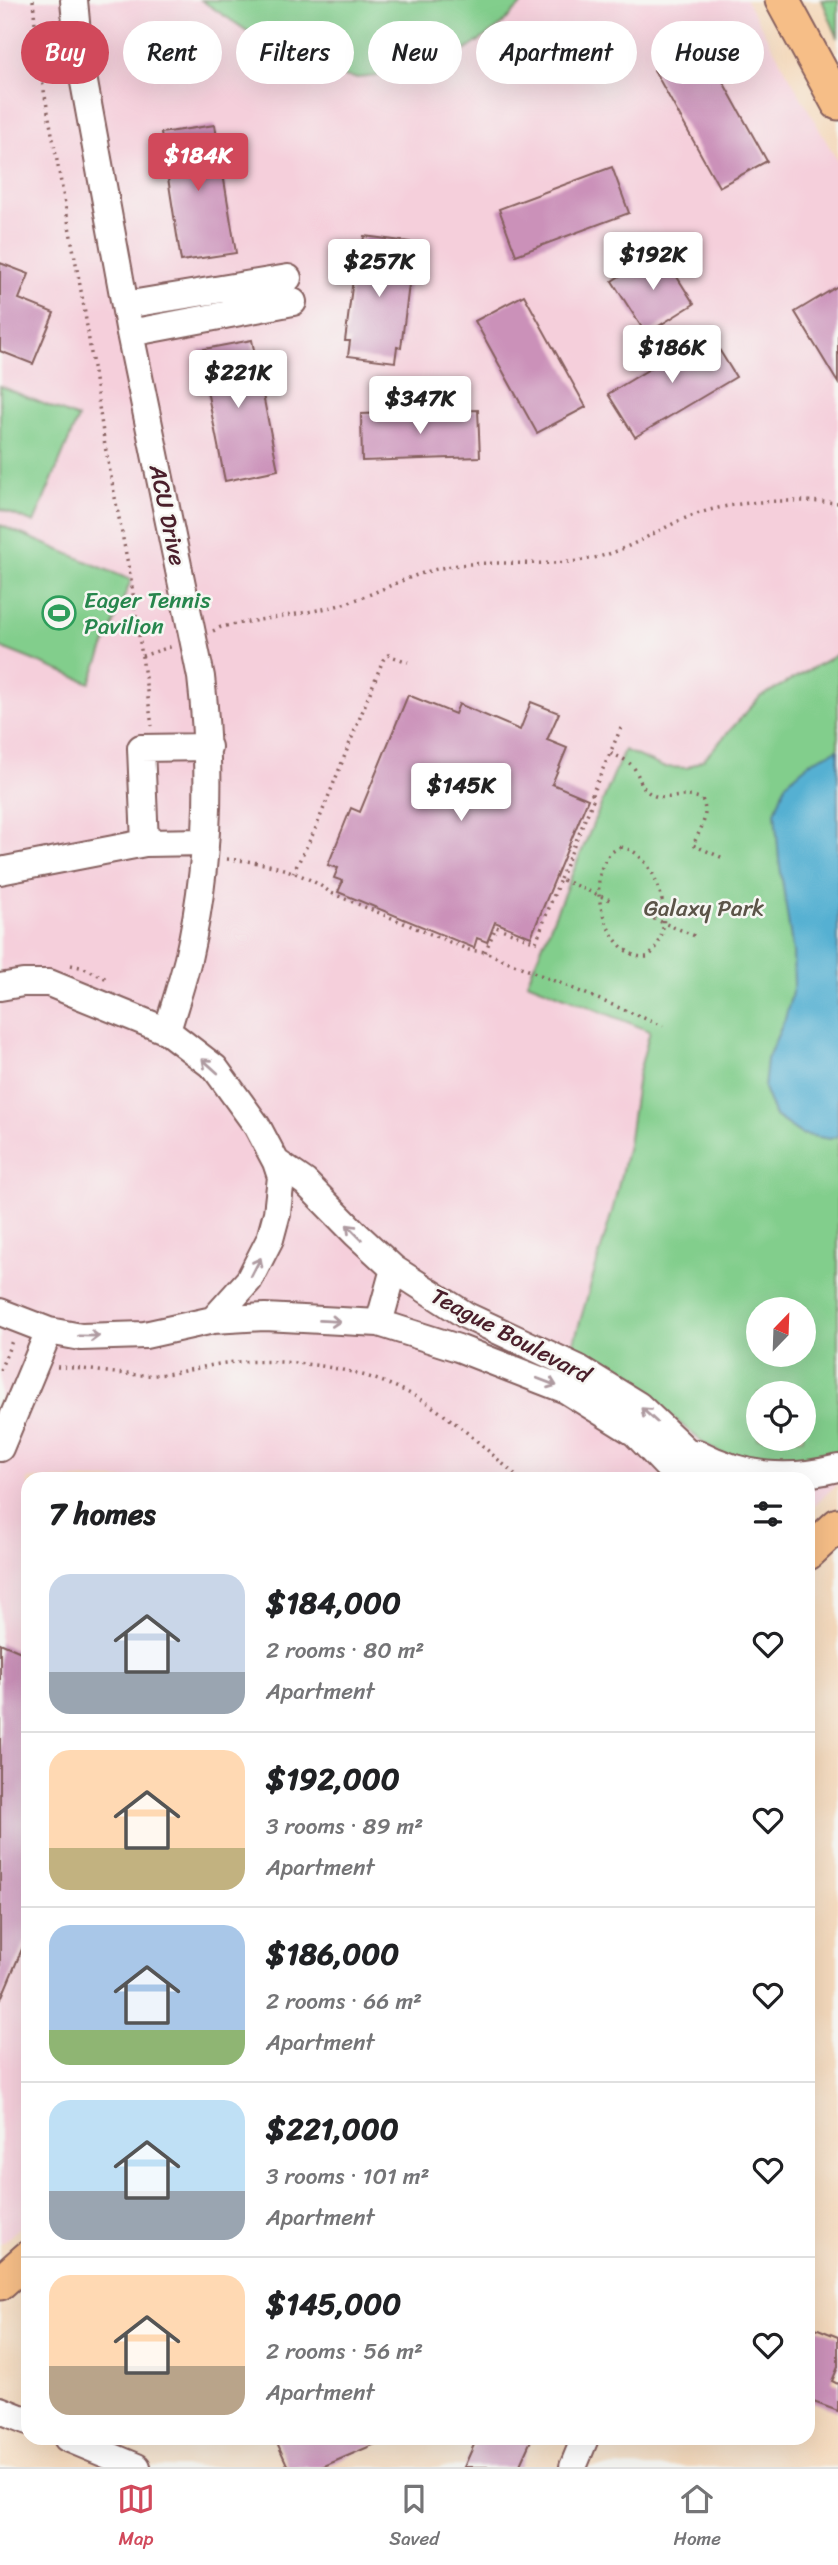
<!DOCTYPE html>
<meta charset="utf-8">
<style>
:root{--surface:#fff;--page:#f6f6f6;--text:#202124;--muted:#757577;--line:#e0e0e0;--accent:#d1495b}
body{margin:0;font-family:Sriracha,sans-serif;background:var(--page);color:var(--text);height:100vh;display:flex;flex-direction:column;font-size:26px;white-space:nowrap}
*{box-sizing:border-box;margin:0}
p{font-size:23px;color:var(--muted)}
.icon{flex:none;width:38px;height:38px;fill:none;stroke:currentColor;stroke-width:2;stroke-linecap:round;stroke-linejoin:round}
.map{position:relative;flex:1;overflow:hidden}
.sheet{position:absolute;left:21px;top:1472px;width:794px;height:973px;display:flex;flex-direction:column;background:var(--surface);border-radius:21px;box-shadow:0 7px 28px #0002}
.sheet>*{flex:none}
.guide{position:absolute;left:21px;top:21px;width:796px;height:63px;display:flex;gap:14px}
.needle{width:46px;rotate:23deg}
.controls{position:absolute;left:746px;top:1297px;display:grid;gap:14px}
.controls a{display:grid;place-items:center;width:70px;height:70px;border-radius:50%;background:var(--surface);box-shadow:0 7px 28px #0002;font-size:35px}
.price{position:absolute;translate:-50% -60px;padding:0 16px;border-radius:7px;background:#fff;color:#222;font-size:23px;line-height:46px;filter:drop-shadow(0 2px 4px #0008)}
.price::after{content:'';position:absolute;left:50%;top:42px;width:21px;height:16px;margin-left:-10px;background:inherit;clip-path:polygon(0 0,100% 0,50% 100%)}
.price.current{background:var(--accent);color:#fff}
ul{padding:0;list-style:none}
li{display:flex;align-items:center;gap:21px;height:175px;padding:0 28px}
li+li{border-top:2px solid var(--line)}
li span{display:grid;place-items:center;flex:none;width:196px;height:140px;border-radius:21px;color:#555}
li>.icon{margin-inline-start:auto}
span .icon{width:84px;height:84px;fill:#fffc;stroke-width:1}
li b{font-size:30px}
h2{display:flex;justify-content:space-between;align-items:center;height:84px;padding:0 28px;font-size:30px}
.chip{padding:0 24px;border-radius:32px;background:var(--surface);box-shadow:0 7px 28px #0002;font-size:24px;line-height:63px}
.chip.current{background:var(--accent);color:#fff}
.menu{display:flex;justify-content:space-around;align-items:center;height:98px;border-top:2px solid var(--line);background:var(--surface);font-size:19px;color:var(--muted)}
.menu a{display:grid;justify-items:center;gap:4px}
.menu .current{color:var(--accent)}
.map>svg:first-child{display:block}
</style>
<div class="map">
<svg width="838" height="2467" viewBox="0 0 838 2467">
<rect width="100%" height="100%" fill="#f6f6f2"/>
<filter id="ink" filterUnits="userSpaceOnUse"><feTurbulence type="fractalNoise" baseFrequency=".0143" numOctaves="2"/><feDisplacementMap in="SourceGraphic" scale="14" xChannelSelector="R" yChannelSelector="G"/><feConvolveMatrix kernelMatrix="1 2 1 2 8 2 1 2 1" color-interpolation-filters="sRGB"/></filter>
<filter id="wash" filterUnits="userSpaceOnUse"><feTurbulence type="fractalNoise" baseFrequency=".00686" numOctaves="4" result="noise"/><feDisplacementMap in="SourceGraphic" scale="28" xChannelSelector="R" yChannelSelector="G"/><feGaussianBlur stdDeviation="1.57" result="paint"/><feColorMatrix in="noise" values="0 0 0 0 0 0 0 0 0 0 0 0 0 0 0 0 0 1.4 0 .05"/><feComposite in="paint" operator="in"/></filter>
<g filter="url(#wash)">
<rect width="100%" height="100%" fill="#f4d9bc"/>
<path fill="#f5cfdb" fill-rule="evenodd" d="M0,0H746L838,162V1483L809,1511L808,1479H28V2220L0,2245ZM758,1309H803V1354H758ZM758,1393H803V1438H758Z"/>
<path fill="#82ce8c" stroke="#66765c" stroke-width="2" fill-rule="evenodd" d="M201,0H526L499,27L466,50L433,66L399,74L356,78L307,71Z
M822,0H838V38Z
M0,386L78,418L34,523L0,509Z
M0,525L131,580L90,683L0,647Z
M838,654V1456C794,1469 742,1471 704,1443C690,1433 679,1422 666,1412C635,1391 604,1370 572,1349L613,1208L628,1145L638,1076L650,1031L527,982L624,750L663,767L687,768L704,759L760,697ZM758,1309H803V1354H758ZM758,1393H803V1438H758Z"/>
<path fill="#54b0d2" stroke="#4f687e" stroke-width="2" d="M838,749V1136L830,1139L801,1134L775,1116L764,1088L767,1059L785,1019L794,985L793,953L779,860L775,812L786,783L812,761Z"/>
<g id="blocks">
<path fill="#cb91b9" d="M702,44L767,161L719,187L654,70Z
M215,125L236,253L181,261L161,133Z
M612,167L629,213L516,255L499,209Z
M364,236L410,242L407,261H412L401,348L397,347L395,362L348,356L350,341H345L356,256H361Z
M660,250L694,304L646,334L612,281Z
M0,263L29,274L19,299L54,313L33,364L0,351Z
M838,286V383L795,312Z
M524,295L586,407L537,433L475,321Z
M709,333L736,377L635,437L608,394Z
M252,340L278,470L225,481L199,350Z
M478,410L480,457L362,461L361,414Z
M408,695L455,714L459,704L520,730L531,702L559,713L547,740L567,748L552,784L588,799L531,937L495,922L487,942L477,938L474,948L338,892L343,881L334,878L338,868L328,865L351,808L360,812Z
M0,1643L28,1655V1935L0,2001Z
M808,2325L838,2337V2367L832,2381L838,2384V2411L808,2400Z
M275,2438H389L322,2467H288Z
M477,2438H532L519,2467H464Z"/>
</g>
</g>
<g filter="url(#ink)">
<use href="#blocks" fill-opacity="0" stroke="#86605e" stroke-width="2"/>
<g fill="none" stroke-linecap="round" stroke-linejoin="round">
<defs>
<path id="minor" d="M74,0L79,55L130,333L201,677C212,770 209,867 188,959C182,983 174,1007 167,1031
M125,305L288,278
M130,333L293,302
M145,843L141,748L208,747
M0,871L145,843L205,842
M0,987L23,983H49L167,1031L215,1068L257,1126L276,1162L281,1177L277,1213L270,1239L249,1280L213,1320
M276,1162L305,1182L356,1234L394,1269L467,1316L578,1368L638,1405L716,1479
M0,1312L49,1331L81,1337L145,1335L213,1320L265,1317L379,1323L458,1348L566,1390L635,1433L679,1479
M379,1323L394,1269
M0,1448L49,1331
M698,1453C744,1477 787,1481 838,1468
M0,2410L28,2421
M67,2438L137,2467
M573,2467L585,2438"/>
<path id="major" d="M782,0L838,103
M808,1553L838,1525
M0,2283L28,2258"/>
</defs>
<use href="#minor" stroke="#86605e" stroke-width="30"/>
<use href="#major" stroke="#86605e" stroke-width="37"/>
<path stroke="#86605e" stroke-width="3.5" stroke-dasharray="2 5" stroke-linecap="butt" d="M33,0L38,58L84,307L105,446L131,580L152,726
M213,631L221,627C259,619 299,615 336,606C374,596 408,574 446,567C495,558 545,569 594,558C626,551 652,533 681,520C729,499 787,499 838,503
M142,656L173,646
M621,728L610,753C619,757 628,760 634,768C641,778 640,789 653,795C667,802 682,791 702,799C710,816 700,830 693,845L723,858
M621,847C660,853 680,935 647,957C603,960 578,862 621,847Z
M227,859C264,862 301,870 331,893L469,950L485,952L663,1026
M293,873L315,830L383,660L388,655L408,662
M560,879L594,798L592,794L610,753
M647,916L695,936
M485,952L496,927L536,942L560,879L610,900
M71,965L84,968L109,980
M57,1367C86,1368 113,1374 141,1375C173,1377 205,1364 236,1362C300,1359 369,1368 425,1402C459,1423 489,1452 520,1479
M0,1370L12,1341"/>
<use href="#minor" stroke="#fff" stroke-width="26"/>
<use href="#major" stroke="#f6be87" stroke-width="33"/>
</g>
<defs><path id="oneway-shaft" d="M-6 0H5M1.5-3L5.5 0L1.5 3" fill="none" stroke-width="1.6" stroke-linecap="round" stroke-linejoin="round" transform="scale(1.75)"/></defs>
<g stroke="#ae9aa0">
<use href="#oneway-shaft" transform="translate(210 1066) rotate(-138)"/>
<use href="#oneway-shaft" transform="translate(354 1232) rotate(-135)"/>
<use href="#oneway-shaft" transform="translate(256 1267) rotate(-63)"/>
<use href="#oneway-shaft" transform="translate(330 1321) rotate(3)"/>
<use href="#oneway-shaft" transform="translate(89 1336) rotate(1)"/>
<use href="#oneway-shaft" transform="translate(547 1382) rotate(21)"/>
<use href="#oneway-shaft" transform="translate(649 1415) rotate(-138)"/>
</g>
</g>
<defs>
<symbol id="stadium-ring" viewBox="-11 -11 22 22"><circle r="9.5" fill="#f6f6f2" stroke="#2e9e5b" stroke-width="1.5"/><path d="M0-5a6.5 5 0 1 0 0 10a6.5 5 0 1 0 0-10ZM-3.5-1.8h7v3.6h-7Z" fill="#2e9e5b"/></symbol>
</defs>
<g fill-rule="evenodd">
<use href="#stadium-ring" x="40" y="594" width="38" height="38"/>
</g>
<g text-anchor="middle" stroke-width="5" stroke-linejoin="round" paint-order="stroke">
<g font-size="23" fill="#4a1f2b" stroke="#f6f6f2">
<text transform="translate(168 515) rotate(78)" y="8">ACU Drive</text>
<text transform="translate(511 1335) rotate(28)" y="8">Teague Boulevard</text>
</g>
<g font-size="23" fill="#27864d" stroke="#f6f6f2" text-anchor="start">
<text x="84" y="608">Eager Tennis<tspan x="84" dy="26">Pavilion</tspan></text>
</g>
<g font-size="23" fill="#5b5448" stroke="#f6f6f2">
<text x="704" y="916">Galaxy Park</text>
</g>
</g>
</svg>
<div class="controls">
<a><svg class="needle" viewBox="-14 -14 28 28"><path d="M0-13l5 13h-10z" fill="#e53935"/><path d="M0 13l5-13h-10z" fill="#757577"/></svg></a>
<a><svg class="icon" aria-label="locate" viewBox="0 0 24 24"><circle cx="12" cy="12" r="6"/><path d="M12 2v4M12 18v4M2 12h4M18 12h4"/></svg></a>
</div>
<b class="price current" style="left:198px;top:193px">$184K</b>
<b class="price" style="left:653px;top:292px">$192K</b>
<b class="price" style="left:379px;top:299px">$257K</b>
<b class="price" style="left:672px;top:385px">$186K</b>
<b class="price" style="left:238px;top:410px">$221K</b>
<b class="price" style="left:420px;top:436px">$347K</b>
<b class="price" style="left:461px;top:823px">$145K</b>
<div class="guide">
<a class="chip current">Buy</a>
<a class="chip">Rent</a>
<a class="chip">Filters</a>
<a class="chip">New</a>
<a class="chip">Apartment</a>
<a class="chip">House</a>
</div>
<section class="sheet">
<h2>7 homes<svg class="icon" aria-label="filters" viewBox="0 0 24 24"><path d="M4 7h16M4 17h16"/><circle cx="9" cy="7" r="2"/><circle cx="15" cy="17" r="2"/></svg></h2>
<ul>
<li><span style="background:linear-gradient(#c9d6e8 70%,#9aa5b1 0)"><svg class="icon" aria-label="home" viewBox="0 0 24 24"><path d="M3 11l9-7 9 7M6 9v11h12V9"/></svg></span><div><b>$184,000</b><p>2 rooms · 80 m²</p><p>Apartment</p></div><svg class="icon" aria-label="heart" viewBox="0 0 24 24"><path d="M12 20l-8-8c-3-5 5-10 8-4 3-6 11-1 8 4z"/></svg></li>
<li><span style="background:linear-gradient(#ffd9b3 70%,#c2b280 0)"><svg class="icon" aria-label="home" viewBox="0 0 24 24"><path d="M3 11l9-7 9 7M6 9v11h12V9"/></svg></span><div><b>$192,000</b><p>3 rooms · 89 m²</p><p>Apartment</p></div><svg class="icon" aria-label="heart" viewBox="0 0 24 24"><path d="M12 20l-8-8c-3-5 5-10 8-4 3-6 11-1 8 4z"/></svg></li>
<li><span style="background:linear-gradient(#a9c7e8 75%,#8fb573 0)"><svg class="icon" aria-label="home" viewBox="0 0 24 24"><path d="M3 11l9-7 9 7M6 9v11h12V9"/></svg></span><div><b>$186,000</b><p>2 rooms · 66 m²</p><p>Apartment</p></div><svg class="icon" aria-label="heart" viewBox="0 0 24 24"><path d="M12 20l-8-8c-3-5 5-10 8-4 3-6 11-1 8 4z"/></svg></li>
<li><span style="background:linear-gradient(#bfe0f5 65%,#9aa5b1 0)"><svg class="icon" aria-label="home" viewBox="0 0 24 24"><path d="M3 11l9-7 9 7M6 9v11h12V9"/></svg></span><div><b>$221,000</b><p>3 rooms · 101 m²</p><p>Apartment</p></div><svg class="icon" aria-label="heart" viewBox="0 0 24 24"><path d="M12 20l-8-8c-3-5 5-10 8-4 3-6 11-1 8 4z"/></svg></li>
<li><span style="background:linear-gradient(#ffd9b3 65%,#b9a48a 0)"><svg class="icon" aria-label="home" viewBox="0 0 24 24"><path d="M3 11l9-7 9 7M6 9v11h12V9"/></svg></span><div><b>$145,000</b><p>2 rooms · 56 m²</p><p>Apartment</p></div><svg class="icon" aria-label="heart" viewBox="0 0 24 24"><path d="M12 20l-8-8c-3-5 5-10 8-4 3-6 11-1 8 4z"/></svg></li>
</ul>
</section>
</div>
<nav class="menu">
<a class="current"><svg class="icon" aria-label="map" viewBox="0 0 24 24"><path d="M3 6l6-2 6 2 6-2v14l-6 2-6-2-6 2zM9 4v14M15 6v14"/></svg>Map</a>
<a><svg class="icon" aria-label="saved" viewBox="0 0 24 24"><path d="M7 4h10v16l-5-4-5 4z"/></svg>Saved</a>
<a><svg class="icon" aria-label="home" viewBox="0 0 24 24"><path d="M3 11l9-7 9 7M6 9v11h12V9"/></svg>Home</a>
</nav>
